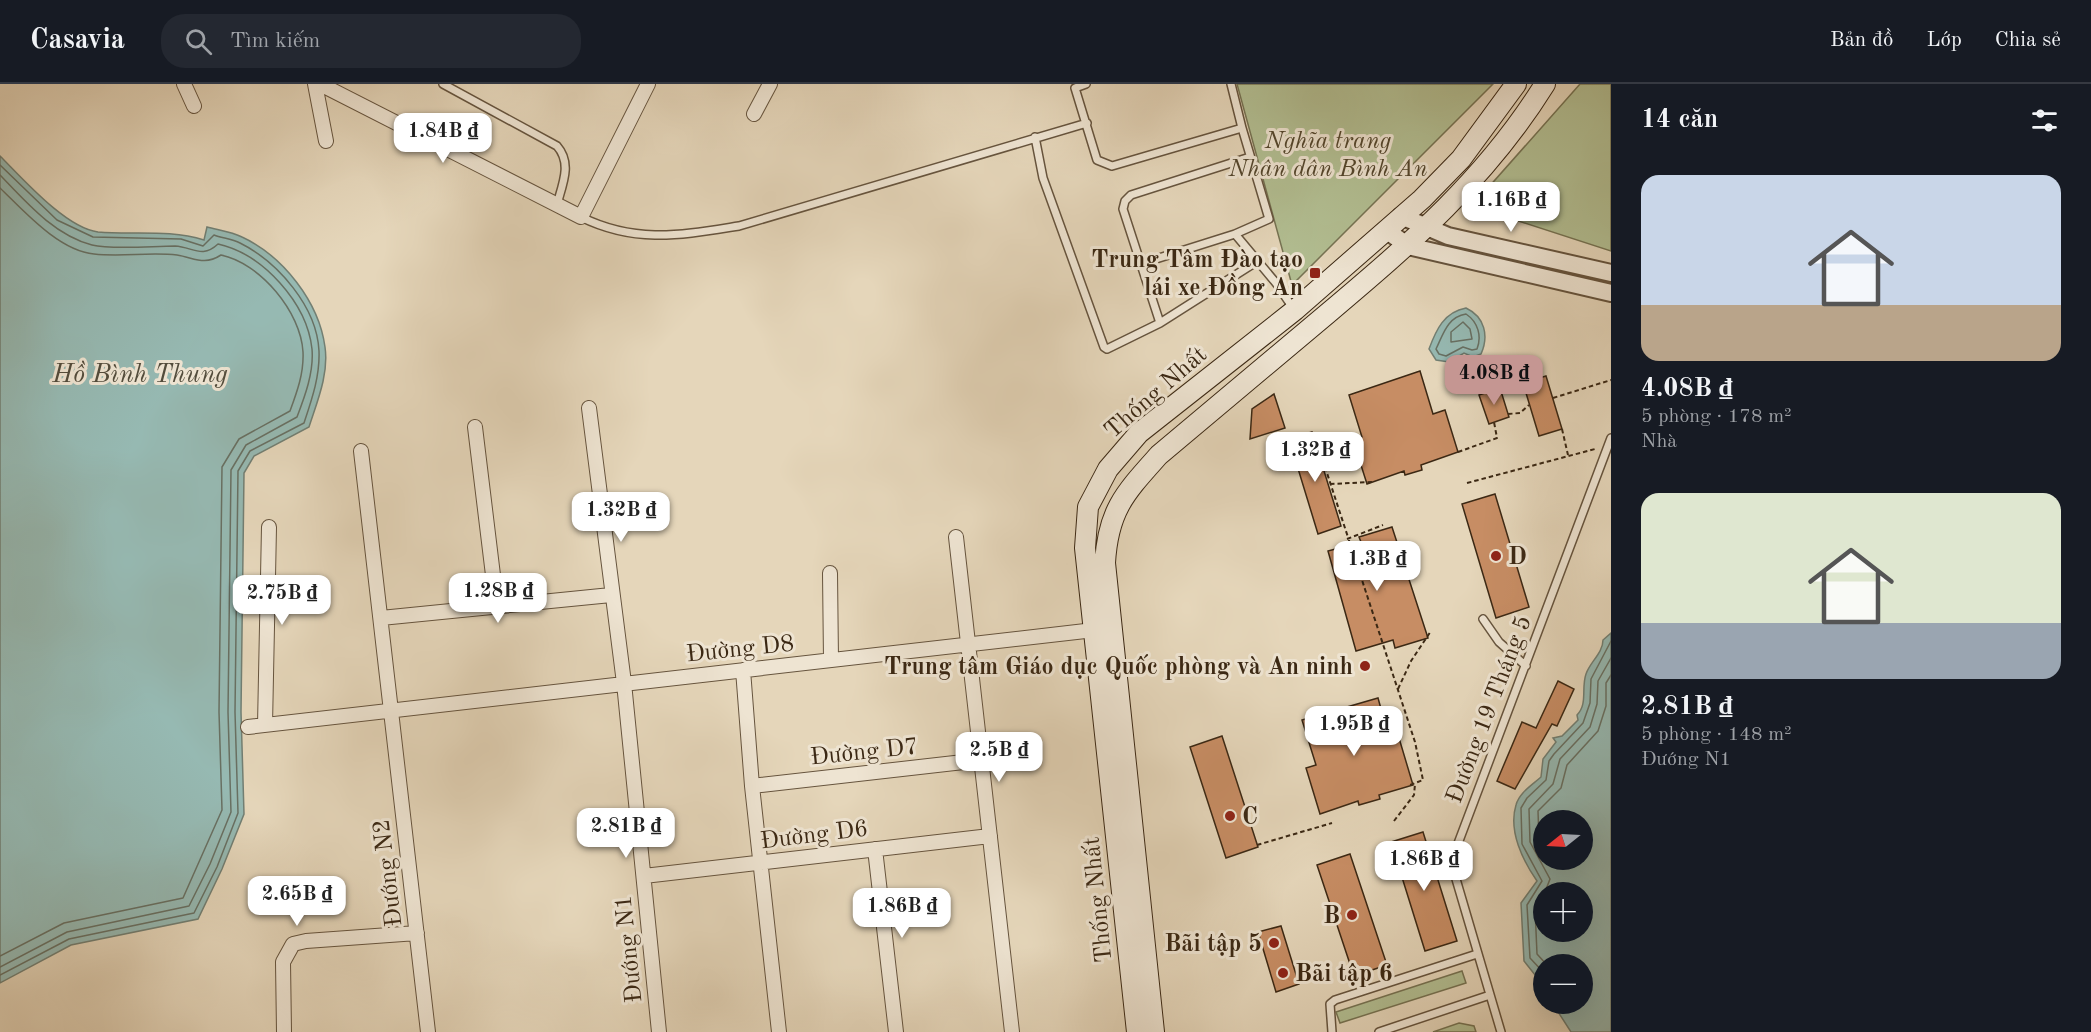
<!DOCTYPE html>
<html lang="vi">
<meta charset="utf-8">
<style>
:root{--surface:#171b24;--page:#242831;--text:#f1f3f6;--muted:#9ea1a6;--line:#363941;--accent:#c59692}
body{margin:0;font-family:"Old Standard TT",serif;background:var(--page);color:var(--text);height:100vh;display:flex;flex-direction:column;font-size:22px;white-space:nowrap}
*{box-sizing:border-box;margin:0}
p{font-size:20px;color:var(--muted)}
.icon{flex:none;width:33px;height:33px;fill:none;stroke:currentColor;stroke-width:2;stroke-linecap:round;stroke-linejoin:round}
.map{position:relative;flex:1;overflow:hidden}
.drawer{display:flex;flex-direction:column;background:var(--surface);width:480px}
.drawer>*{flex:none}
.needle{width:39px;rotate:252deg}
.fabs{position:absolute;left:1533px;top:726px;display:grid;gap:12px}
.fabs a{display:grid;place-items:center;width:60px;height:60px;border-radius:50%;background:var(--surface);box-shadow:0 6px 24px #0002;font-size:30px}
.price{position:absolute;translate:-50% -51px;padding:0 14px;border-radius:12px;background:#fff;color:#222;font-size:20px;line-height:39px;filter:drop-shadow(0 2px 3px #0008)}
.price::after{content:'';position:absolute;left:50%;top:36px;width:18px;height:14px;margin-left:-9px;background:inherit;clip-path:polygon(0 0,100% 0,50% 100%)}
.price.current{background:var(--accent);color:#111}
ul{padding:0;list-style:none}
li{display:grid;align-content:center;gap:12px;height:318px;padding:0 30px}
li span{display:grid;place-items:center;height:186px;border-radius:18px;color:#555}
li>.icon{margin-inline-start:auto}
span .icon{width:108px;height:108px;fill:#fffc;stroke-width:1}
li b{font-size:26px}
h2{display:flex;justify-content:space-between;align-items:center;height:72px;padding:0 30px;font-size:26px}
header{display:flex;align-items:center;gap:36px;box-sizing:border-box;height:84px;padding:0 30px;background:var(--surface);border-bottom:2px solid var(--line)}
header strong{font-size:28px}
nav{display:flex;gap:33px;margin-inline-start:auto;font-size:21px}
.search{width:420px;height:54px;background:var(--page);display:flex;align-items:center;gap:15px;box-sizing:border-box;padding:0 21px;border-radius:24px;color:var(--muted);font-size:22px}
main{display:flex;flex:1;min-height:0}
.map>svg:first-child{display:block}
</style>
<header>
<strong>Casavia</strong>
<div class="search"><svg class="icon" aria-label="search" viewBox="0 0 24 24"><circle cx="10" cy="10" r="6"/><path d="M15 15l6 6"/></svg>Tìm kiếm</div>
<nav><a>Bản đồ</a><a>Lớp</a><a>Chia sẻ</a></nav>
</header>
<main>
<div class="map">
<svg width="1611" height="948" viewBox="0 0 1611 948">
<rect width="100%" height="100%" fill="#e5d6ba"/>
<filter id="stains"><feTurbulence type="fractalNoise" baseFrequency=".00333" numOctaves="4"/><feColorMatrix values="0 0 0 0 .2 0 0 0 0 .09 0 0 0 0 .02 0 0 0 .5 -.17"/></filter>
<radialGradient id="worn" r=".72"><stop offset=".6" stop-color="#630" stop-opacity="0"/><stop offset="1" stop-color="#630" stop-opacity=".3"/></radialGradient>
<path fill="#b2be92" stroke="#767353" stroke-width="1.5" d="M1237,0H1493L1292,201Z
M1580,0H1611V167L1472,122Z
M1462,887L1466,899L1340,939L1336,928Z
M1459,939L1474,942L1476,948H1433Z"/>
<path fill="#96b9b2" stroke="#727f73" stroke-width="1.5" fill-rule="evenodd" d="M0,72C23,95 66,144 98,148C134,151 169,145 204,156L207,143C218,146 232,148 242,153C283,172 319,218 325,263C329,290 317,318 309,343L254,372L244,389L241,628L244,730L222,785L198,835L71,861L0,899Z
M1466,224C1485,233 1489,252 1481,270L1473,273L1464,269L1449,278L1436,276L1429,265C1436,246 1444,228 1466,224Z
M1611,549V948H1571L1553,920H1582V880H1544L1543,901L1524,877L1521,819L1537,797C1523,777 1508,747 1516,721C1519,709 1532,701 1541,693L1543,675L1556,658L1553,654L1562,652L1578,636L1577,631C1588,620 1581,604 1586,590C1590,578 1603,569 1603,556ZM1582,736V776H1544V736ZM1582,808V848H1544V808Z"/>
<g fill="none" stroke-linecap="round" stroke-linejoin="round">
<path stroke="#687063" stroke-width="1.5" d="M0,81L57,136L93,153L181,155L203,162L214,151C222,154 232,155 240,159C278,178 317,223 319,267C320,292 312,315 304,339L250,367L238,387L235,628L238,729L217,783L194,829L69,855L0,891
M0,91C26,118 54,151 92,161C112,166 153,162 175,162C193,163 202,175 218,160C263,170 307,219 312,265C314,288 305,312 297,333L246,361L231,386L228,628L231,728L210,780L189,822L67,848L0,883
M0,104C24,127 59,167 94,170C121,173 150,168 177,171C195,174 204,182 221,171C260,179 301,228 303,268C304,289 297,308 290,327L239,355L222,383L219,628L222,726L183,814L64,839L0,872
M1466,230C1478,238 1482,252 1477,265L1472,266L1463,263L1446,272L1439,270L1436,265C1443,251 1447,233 1466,230Z
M1463,238L1470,245L1472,255L1451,258V248Z
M1544,766L1539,756L1538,727L1561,704L1567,681L1598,647L1606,622V599L1611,591
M1545,808L1550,795L1530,758L1529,725L1553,700L1560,675L1590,643L1597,620L1598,597L1611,574
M1544,811L1535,824L1537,870L1546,880
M1544,889L1530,874L1527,821L1542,797L1522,760L1521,724L1527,714L1546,696L1549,677L1554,670L1583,639L1590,619L1591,595L1611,557"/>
</g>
<path fill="#c78d64" stroke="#3b2814" stroke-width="1.5" d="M1420,287L1433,330L1445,326L1458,368L1421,381L1422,386L1405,391L1404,387L1367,400L1353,356L1362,353L1349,311Z
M1546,292L1562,345L1539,352L1523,299Z
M1500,304L1509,333L1489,340L1479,311Z
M1274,310L1285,344L1250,355L1252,325Z
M1312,348L1341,442L1318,450L1289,355Z
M1495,410L1529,523L1496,534L1462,420Z
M1392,443L1428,554L1395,564L1393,556L1356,567L1328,467L1361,458L1359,453Z
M1558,597L1574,605L1557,642L1552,640L1515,705L1497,697L1522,638L1536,644Z
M1378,614L1390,657L1399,654L1413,701L1379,711L1380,715L1359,721L1358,717L1320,730L1306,684L1316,681L1302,636Z
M1222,652L1258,763L1226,774L1190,663Z
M1423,748L1457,857L1425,867L1391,758Z
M1350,770L1387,881L1354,892L1317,781Z
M1281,842L1299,900L1276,908L1258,848Z"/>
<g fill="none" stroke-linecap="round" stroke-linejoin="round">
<defs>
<path id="service" d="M443,0L557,62C572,79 563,99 557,120
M1086,0L1075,4L1097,76L1112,82L1242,44L1269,135L1235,150
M1231,0L1242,44
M1035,53L1043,94L1104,263L1107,265L1160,239L1256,178
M581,133C636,160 681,151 739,142L1087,39
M1140,180L1235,150L1276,199L1293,224
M1160,239L1123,125L1125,117L1131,111L1250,73
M1483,535L1499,558L1526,582
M1332,948L1330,920L1335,916L1477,870
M1379,948L1490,911
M1501,948L1451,778L1611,354"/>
<path id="minor" d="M184,0L194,22
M315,0L326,57
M320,0L581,133L648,0
M754,30L770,0
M589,324L624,599L659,948
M475,343L497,524
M361,367L428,948
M956,453L1012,948
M830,489L831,576
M381,534L611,511
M743,586L752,702L779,948
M265,641L269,443
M248,643L1094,546
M752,702L981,676
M875,765L896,948
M644,792L990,752
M284,948L283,878L293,860L306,857L417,849"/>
<path id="tertiary" d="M1401,132L1448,152L1611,189
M1386,146L1408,162L1611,209"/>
<path id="secondary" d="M1137,948L1085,464L1088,423L1108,385L1139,349L1295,226L1422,115L1461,75L1516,0
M1154,948L1105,479C1108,426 1125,409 1159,371C1215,324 1271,277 1327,230C1411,159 1486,95 1545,0"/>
</defs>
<use href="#service" stroke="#66543e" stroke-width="10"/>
<use href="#minor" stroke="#66543e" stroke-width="16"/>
<use href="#tertiary" stroke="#66543e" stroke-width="20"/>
<use href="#secondary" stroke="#3b2814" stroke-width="22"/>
<path stroke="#3b2814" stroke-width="2" stroke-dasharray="4.5 3" stroke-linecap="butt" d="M1553,314L1611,296
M1508,330L1520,329L1529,321
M1562,345L1568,371
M1458,368L1497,354L1494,338
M1325,383L1415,658L1423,696L1410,701
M1467,399L1595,365
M1330,400L1372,398
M1347,455L1383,441
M1398,605L1411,577L1431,547
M1394,737L1414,711L1415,700
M1257,761L1332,739"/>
<use href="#service" stroke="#eee4d2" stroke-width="7"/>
<use href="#minor" stroke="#eee4d2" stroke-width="14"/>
<use href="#tertiary" stroke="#eee4d2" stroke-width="16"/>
<use href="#secondary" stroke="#eee4d2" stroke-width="20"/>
</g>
<g fill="#8f2418" stroke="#eee4d2" stroke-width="2">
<rect x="1309" y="183" width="12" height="12" rx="3"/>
<circle cx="1496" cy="472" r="6"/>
<circle cx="1365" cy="582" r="6"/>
<circle cx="1230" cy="732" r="6"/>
<circle cx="1352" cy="831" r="6"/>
<circle cx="1274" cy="859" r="6"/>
<circle cx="1283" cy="889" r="6"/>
</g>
<g text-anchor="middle" stroke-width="6" stroke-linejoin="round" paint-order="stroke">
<g font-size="24" font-style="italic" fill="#53462d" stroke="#eee4d2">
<text x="1328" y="64">Nghĩa trang<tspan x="1328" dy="28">Nhân dân Bình An</tspan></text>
</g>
<g font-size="24" font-weight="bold" fill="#3b2814" stroke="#eee4d2" text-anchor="end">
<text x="1303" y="183">Trung Tâm Đào tạo<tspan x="1303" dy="28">lái xe Đồng An</tspan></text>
<text x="1508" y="480" text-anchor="start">D</text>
<text x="1353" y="590">Trung tâm Giáo dục Quốc phòng và An ninh</text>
<text x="1242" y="740" text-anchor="start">C</text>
<text x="1340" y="839">B</text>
<text x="1262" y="867">Bãi tập 5</text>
<text x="1295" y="897" text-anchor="start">Bãi tập 6</text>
</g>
<g font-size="24" fill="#3b2814" stroke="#eee4d2">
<text transform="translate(1155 308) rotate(-41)" y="8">Thống Nhất</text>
<text transform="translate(740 564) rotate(-6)" y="8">Đường D8</text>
<text transform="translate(1488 625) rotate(-69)" y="8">Đường 19 Tháng 5</text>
<text transform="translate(864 667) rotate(-6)" y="8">Đường D7</text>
<text transform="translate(814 750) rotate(-7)" y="8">Đường D6</text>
<text transform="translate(387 789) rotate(-97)" y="8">Đướng N2</text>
<text transform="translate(1097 816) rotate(-96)" y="8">Thống Nhất</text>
<text transform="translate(628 865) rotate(-96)" y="8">Đướng N1</text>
</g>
<g font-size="26" font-style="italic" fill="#524c3c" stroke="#eee4d2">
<text x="140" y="298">Hồ Bình Thung</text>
</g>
</g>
<rect width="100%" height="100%" filter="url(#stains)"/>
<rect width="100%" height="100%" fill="url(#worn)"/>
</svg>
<div class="fabs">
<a><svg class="needle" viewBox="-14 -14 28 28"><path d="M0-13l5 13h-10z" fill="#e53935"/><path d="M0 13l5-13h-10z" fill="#9ea1a6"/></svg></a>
<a>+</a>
<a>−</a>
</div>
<b class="price" style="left:443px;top:80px">1.84B ₫</b>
<b class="price" style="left:1511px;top:149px">1.16B ₫</b>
<b class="price current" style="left:1494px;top:322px">4.08B ₫</b>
<b class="price" style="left:1315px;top:399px">1.32B ₫</b>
<b class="price" style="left:621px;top:459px">1.32B ₫</b>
<b class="price" style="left:1377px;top:508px">1.3B ₫</b>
<b class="price" style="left:498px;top:540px">1.28B ₫</b>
<b class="price" style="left:282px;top:542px">2.75B ₫</b>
<b class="price" style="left:1354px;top:673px">1.95B ₫</b>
<b class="price" style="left:999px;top:699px">2.5B ₫</b>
<b class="price" style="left:626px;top:775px">2.81B ₫</b>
<b class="price" style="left:1424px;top:808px">1.86B ₫</b>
<b class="price" style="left:297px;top:843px">2.65B ₫</b>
<b class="price" style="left:902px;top:855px">1.86B ₫</b>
</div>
<section class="drawer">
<h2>14 căn<svg class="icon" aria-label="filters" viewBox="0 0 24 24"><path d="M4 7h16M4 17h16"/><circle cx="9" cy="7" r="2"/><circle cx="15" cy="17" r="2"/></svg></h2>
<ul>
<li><span style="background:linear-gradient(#c9d6e8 70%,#b9a48a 0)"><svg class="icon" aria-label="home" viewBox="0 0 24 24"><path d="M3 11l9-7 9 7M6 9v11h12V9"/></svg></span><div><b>4.08B ₫</b><p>5 phòng · 178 m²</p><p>Nhà</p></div></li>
<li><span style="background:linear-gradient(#dfe7d0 70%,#9aa5b1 0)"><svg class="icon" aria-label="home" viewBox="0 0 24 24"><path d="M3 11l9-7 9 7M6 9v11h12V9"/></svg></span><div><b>2.81B ₫</b><p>5 phòng · 148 m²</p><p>Đướng N1</p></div></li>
</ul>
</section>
</main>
